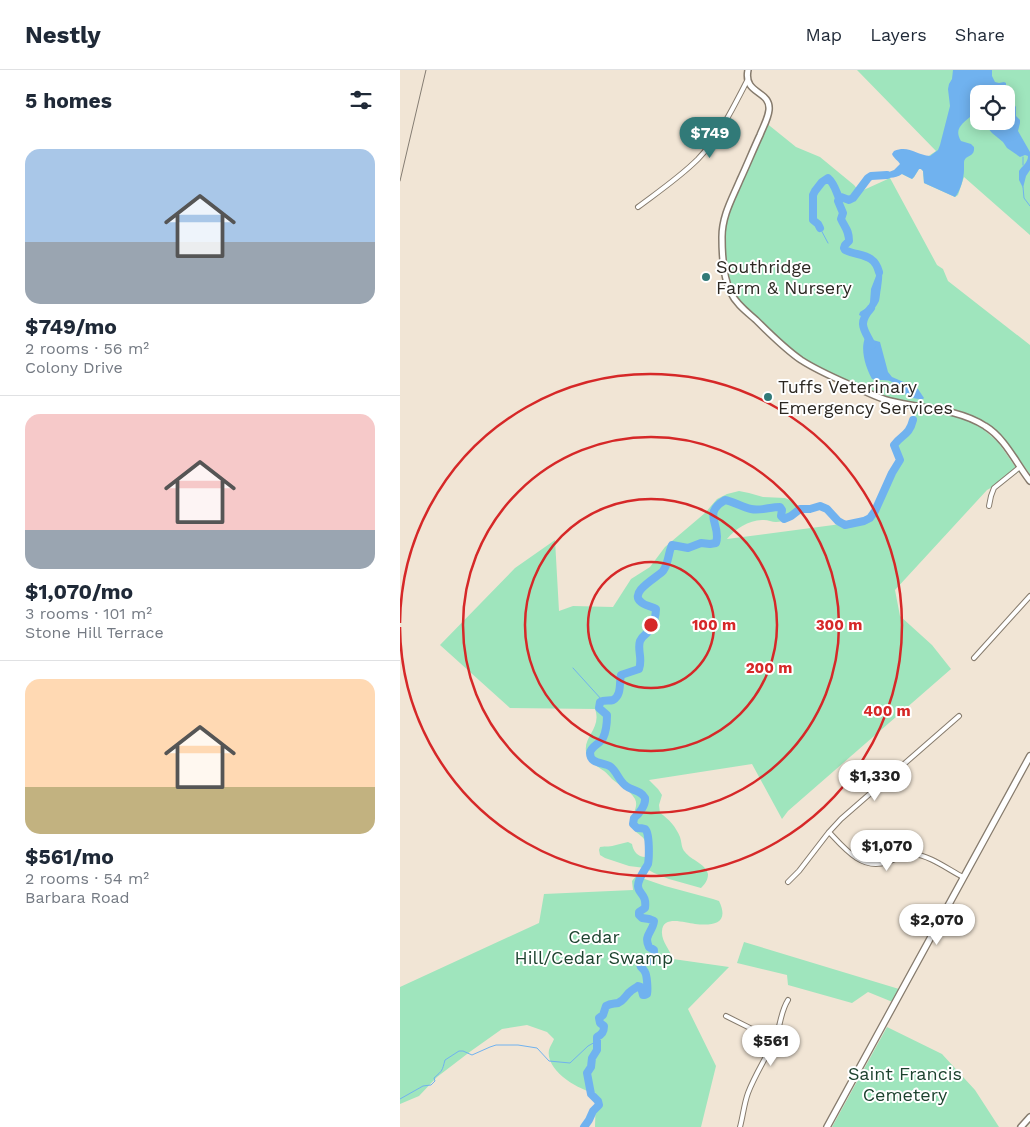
<!DOCTYPE html>
<meta charset="utf-8">
<style>
:root{--surface:#fff;--page:#f6f6f7;--text:#1f2937;--muted:#747a83;--line:#e0e1e3;--accent:#317a78}
body{margin:0;font-family:"Work Sans",sans-serif;background:var(--page);color:var(--text);height:100vh;display:flex;flex-direction:column;font-size:19px;white-space:nowrap}
*{box-sizing:border-box;margin:0}
p{font-size:16px;color:var(--muted)}
.icon{flex:none;width:28px;height:28px;fill:none;stroke:currentColor;stroke-width:2;stroke-linecap:round;stroke-linejoin:round}
.map{position:relative;flex:1;overflow:hidden}
.panel{display:flex;flex-direction:column;background:var(--surface);width:400px}
.panel>*{flex:none}
.controls{position:absolute;left:570px;top:15px;display:grid;gap:10px}
.controls a{display:grid;place-items:center;width:45px;height:45px;border-radius:10px;background:var(--surface);box-shadow:0 2px 12px #0003;font-size:25px}
.price{position:absolute;translate:-50% -42px;padding:0 11px;border-radius:18px;background:#fff;color:#222;font-size:16px;line-height:32px;filter:drop-shadow(0 1px 2px #0008)}
.price::after{content:'';position:absolute;left:50%;top:30px;width:15px;height:11px;margin-left:-8px;background:inherit;clip-path:polygon(0 0,100% 0,50% 100%)}
.price.current{background:var(--accent);color:#fff}
ul{padding:0;list-style:none}
li{display:grid;align-content:center;gap:10px;height:265px;padding:0 25px}
li+li{border-top:1px solid var(--line)}
li span{display:grid;place-items:center;height:155px;border-radius:15px;color:#555}
li>.icon{margin-inline-start:auto}
span .icon{width:90px;height:90px;fill:#fffc;stroke-width:1}
li b{font-size:21px}
h2{display:flex;justify-content:space-between;align-items:center;height:60px;padding:0 25px;font-size:21px}
header{display:flex;align-items:center;gap:30px;box-sizing:border-box;height:70px;padding:0 25px;background:var(--surface);border-bottom:1px solid var(--line)}
header strong{font-size:24px}
nav{display:flex;gap:28px;margin-inline-start:auto;font-size:18px}
main{display:flex;flex:1;min-height:0}
.map>svg:first-child{display:block}
</style>
<header>
<strong>Nestly</strong>
<nav><a>Map</a><a>Layers</a><a>Share</a></nav>
</header>
<main>
<section class="panel">
<h2>5 homes<svg class="icon" aria-label="filters" viewBox="0 0 24 24"><path d="M4 7h16M4 17h16"/><circle cx="9" cy="7" r="2"/><circle cx="15" cy="17" r="2"/></svg></h2>
<ul>
<li><span style="background:linear-gradient(#a9c7e8 60%,#9aa5b1 0)"><svg class="icon" aria-label="home" viewBox="0 0 24 24"><path d="M3 11l9-7 9 7M6 9v11h12V9"/></svg></span><div><b>$749/mo</b><p>2 rooms · 56 m²</p><p>Colony Drive</p></div></li>
<li><span style="background:linear-gradient(#f6c9c9 75%,#9aa5b1 0)"><svg class="icon" aria-label="home" viewBox="0 0 24 24"><path d="M3 11l9-7 9 7M6 9v11h12V9"/></svg></span><div><b>$1,070/mo</b><p>3 rooms · 101 m²</p><p>Stone Hill Terrace</p></div></li>
<li><span style="background:linear-gradient(#ffd9b3 70%,#c2b280 0)"><svg class="icon" aria-label="home" viewBox="0 0 24 24"><path d="M3 11l9-7 9 7M6 9v11h12V9"/></svg></span><div><b>$561/mo</b><p>2 rooms · 54 m²</p><p>Barbara Road</p></div></li>
</ul>
</section>
<div class="map">
<svg width="630" height="1057" viewBox="0 0 630 1057">
<rect width="100%" height="100%" fill="#f1e5d5"/>
<path fill="#9fe5bd" fill-rule="evenodd" d="M457,0H630V165L564,107L558,125L555,127L524,113L523,101L521,99H519L514,107L512,109L502,104L536,81ZM579,24H606V51H579Z
M365,52L396,77L420,87L454,115L458,120L457,123L490,108L537,195L543,199L548,211L630,275V404C615,385 604,363 583,351V359L598,372L619,402L587,420L495,520L500,546L532,575L551,599L388,741L382,749L352,694L249,710L258,719L262,725L259,735L260,743C269,749 276,757 280,767C282,773 281,778 285,782C291,790 306,794 308,804C308,810 305,814 301,818L269,809L254,803L245,798L229,796L205,788L200,785L199,780L200,777C206,776 211,777 216,775C220,774 224,773 228,772L232,774C233,781 238,787 245,787C247,780 247,770 241,766C238,763 235,762 233,758C227,748 240,739 235,729C230,720 219,715 212,709C209,706 207,703 204,701C198,697 193,694 189,689C177,669 203,661 195,639L110,638L40,575L115,498L155,470L159,541L173,536L213,537L231,509L250,497L265,477L305,443L317,429L327,424L339,421L349,423L363,427L385,428L392,431L396,435L397,442C391,447 384,452 376,452C372,452 368,450 364,450C350,449 335,459 327,469L441,454C451,458 467,453 473,444L492,403L500,390L494,375C497,371 499,370 503,367C513,359 513,347 514,336L490,331L400,289L340,235L326,210L322,157Z
M236,806L265,816L313,829L319,831C330,854 313,856 295,854C285,853 263,845 262,861C261,871 270,880 273,889L329,897L288,939L316,996L301,1057H195L196,1023C179,1021 145,1000 149,980C150,976 153,972 154,969L147,962L127,955L102,959L71,981L37,1007L19,1026L0,1034V917L139,853L144,824L233,820L232,811Z
M344,872L499,919L495,933L468,922L452,933L388,915L387,905L337,893Z
M487,957L542,984L575,1020L599,1057H432Z"/>
<path fill="#70b2ef" d="M553,0H592V6L595,12L599,13L604,12L606,13V23L616,37V46L620,50V53L618,61L630,82V100L626,106L623,118L619,110V101C622,96 628,93 628,86L625,85L620,87L607,78L603,72L592,63L582,51H606V24H579V47L575,44L572,45C564,53 553,58 561,71L571,74L574,77C575,88 566,84 564,92C564,96 564,97 564,100C564,108 560,122 555,127L524,113L523,101L521,99H519L514,107L512,109L502,104C495,109 488,108 479,106L494,100L500,94C498,90 494,89 492,84L494,81C509,75 516,85 530,86L538,80L540,75L550,36L548,19L549,14L552,9Z
M475,193C485,197 482,209 481,218C480,222 480,227 479,231C476,238 469,245 461,246L459,245L460,242L468,237L470,232L471,219L476,206Z
M470,266L473,270L480,272L488,302L492,307L506,313L518,319L524,328L523,329C505,329 505,322 492,312C488,309 478,311 472,309C466,298 460,280 465,268Z"/>
<g fill="none" stroke-linecap="round" stroke-linejoin="round">
<path stroke="#70b2ef" stroke-width="1" d="M623,87V95
M623,117L624,128L630,136
M420,158L428,173
M173,598L202,630
M0,1029L23,1016L31,1015L35,1011L34,1008C43,1000 42,1001 45,990L59,981H63L72,985L90,977L96,975H118L137,978L149,991L170,993L188,976L197,971"/>
<path stroke="#70b2ef" stroke-width="8" d="M420,158L418,154L413,150V125L415,121L422,112L428,108C434,113 436,121 439,128
M479,202C474,183 460,187 445,180L444,178L445,175L449,171C449,160 445,158 441,149L443,143L438,131L439,128L441,127L449,130L453,128L468,108L471,106L487,105
M471,238C457,254 464,259 472,275
M184,1057L189,1050L193,1041L199,1035L198,1031L191,1024L187,1003L191,997L192,988L197,980V967C202,964 204,962 204,956L200,953L199,948L203,945L206,936C211,933 214,934 218,933C225,930 226,924 231,921C233,919 236,918 238,916L241,917L243,925H245L247,924C248,920 247,905 245,902C242,896 239,899 241,891H249L254,883V880L249,877C243,865 253,862 254,851L249,849L242,848L239,845V842L245,838C247,824 238,824 238,816C238,808 245,800 248,794C249,789 250,762 245,759C242,758 240,758 237,758L233,754L234,748C239,744 246,735 245,728C241,720 232,721 226,716C219,711 217,702 211,697C205,692 190,695 190,683C191,676 200,674 203,668C206,662 207,652 207,645L199,638L200,632C204,630 209,631 213,630C222,625 219,613 221,605L239,599C243,589 237,580 240,571C242,566 245,565 248,562C253,558 256,545 256,539C251,536 245,536 241,532C228,522 258,507 263,501C269,493 268,483 272,475L288,478L301,473L310,474L316,473C322,455 301,444 325,430C332,431 342,437 351,439C361,441 370,437 380,437L382,440L381,446L384,449L391,446L400,439H410L420,436L427,439L438,451L445,455L464,451L470,448L475,441L492,403L500,390L494,375C502,364 509,366 513,350"/>
<defs>
<path id="minor" d="M238,137C258,122 280,107 298,89C319,67 333,38 347,11
M589,436L591,426L594,418L620,397
M574,588L630,526
M429,762C444,778 462,801 487,792C496,789 504,784 513,784C529,785 549,800 563,807
M388,812L399,801L429,762L441,749L559,646
M326,946L374,970
M340,1057C343,1046 344,1034 348,1023C356,1002 369,984 377,963C381,952 381,941 388,930"/>
<path id="tertiary" d="M348,0C343,25 371,20 369,40C368,49 363,57 360,65C353,80 347,95 340,110C332,129 322,146 322,167C322,183 323,208 331,223C336,234 347,242 356,250C370,264 385,279 401,290C418,301 437,309 455,317C467,322 478,328 490,331C522,339 557,338 585,356C605,368 616,393 630,411
M621,1057L630,1047"/>
<path id="secondary" d="M427,1057L630,686"/>
</defs>
<use href="#minor" stroke="#867b6d" stroke-width="6"/>
<use href="#tertiary" stroke="#867b6d" stroke-width="8"/>
<use href="#secondary" stroke="#867b6d" stroke-width="8"/>
<use href="#minor" stroke="#fff" stroke-width="4"/>
<use href="#tertiary" stroke="#fff" stroke-width="5"/>
<use href="#secondary" stroke="#fff" stroke-width="5.5"/>
<path stroke="#847c72" stroke-width="1" d="M0,111L26,0"/>
</g>
<g fill="none" stroke="#d62828" stroke-width="2.5">
<circle cx="251" cy="555" r="63"/>
<circle cx="251" cy="555" r="126"/>
<circle cx="251" cy="555" r="188"/>
<path d="M0 553A251 251 0 1 1 0 557"/>
</g>
<g fill="#317a78" stroke="#fff" stroke-width="2">
<circle cx="306" cy="207" r="5"/>
<circle cx="368" cy="327" r="5"/>
</g>
<g text-anchor="middle" stroke-width="4" stroke-linejoin="round" paint-order="stroke">
<g font-size="18" fill="#2c2822" stroke="#fff" text-anchor="start">
<text x="316" y="203">Southridge<tspan x="316" dy="21">Farm &amp; Nursery</tspan></text>
<text x="378" y="323">Tuffs Veterinary<tspan x="378" dy="21">Emergency Services</tspan></text>
</g>
<g font-size="18" fill="#1d432f" stroke="#fff">
<text x="194" y="873">Cedar<tspan x="194" dy="21">Hill/Cedar Swamp</tspan></text>
<text x="505" y="1010">Saint Francis<tspan x="505" dy="21">Cemetery</tspan></text>
</g>
</g>
<circle cx="251" cy="555" r="8" fill="#d62828" stroke="#fff" stroke-width="2.5"/>
<g font-size="15" text-anchor="middle" font-weight="bold" fill="#d62828" stroke="#fff" stroke-width="4" stroke-linejoin="round" paint-order="stroke">
<text x="314" y="560">100 m</text>
<text x="439" y="560">300 m</text>
<text x="369" y="603">200 m</text>
<text x="487" y="646">400 m</text>
</g>
</svg>
<div class="controls">
<a><svg class="icon" aria-label="locate" viewBox="0 0 24 24"><circle cx="12" cy="12" r="6"/><path d="M12 2v4M12 18v4M2 12h4M18 12h4"/></svg></a>
</div>
<b class="price current" style="left:310px;top:89px">$749</b>
<b class="price" style="left:475px;top:732px">$1,330</b>
<b class="price" style="left:487px;top:802px">$1,070</b>
<b class="price" style="left:537px;top:876px">$2,070</b>
<b class="price" style="left:371px;top:997px">$561</b>
</div>
</main>
